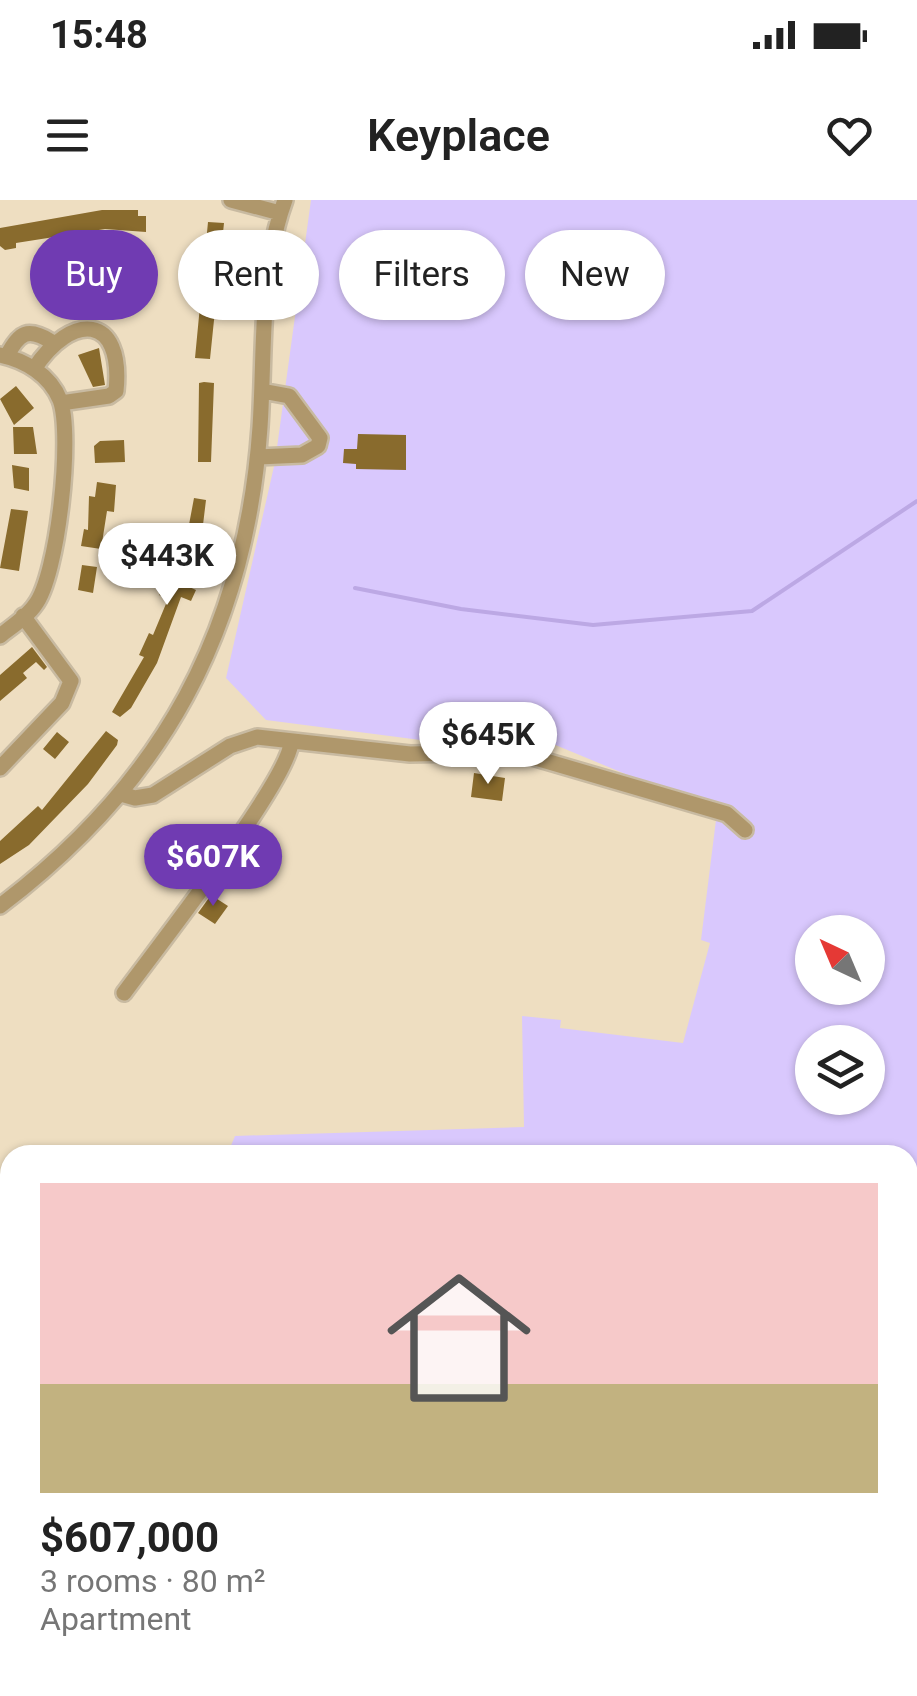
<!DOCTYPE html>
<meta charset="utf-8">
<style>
:root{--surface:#fff;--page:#f6f6f6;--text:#222;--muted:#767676;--accent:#703bb2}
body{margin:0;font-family:Roboto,sans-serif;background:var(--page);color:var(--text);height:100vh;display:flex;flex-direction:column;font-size:38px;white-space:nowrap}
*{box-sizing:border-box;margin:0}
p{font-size:32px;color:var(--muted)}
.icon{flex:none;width:55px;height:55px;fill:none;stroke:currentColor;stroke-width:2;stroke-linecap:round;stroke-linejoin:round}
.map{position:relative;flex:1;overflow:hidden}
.panel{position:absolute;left:0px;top:945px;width:918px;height:552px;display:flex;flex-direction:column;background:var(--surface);border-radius:30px 30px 0 0;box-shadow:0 2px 8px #0004}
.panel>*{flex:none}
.guide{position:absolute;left:30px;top:30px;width:858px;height:90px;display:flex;gap:20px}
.needle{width:65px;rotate:316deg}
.buttons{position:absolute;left:795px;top:715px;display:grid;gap:20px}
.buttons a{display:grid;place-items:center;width:90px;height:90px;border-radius:50%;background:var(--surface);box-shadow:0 2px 8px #0004;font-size:50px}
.price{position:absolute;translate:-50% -85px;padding:0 22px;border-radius:35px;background:#fff;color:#222;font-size:32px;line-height:65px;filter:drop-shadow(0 2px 5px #0008)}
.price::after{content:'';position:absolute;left:50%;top:60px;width:30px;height:22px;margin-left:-15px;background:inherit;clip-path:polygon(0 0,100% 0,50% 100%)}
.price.active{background:var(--accent);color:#fff}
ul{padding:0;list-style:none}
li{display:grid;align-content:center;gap:20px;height:530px;padding:0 40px}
li span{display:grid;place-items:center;height:310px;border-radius:0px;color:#555}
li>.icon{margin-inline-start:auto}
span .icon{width:180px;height:180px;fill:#fffc;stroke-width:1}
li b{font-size:42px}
.tag{padding:0 35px;border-radius:45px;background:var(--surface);box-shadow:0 2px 8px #0004;font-size:35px;line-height:90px}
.tag.active{background:var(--accent);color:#fff}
.status{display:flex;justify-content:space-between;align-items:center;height:70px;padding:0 50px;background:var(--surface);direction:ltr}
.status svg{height:28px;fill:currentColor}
header{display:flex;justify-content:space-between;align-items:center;height:130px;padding:0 40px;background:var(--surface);font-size:45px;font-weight:600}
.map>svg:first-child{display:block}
</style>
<div class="status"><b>15:48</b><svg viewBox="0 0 49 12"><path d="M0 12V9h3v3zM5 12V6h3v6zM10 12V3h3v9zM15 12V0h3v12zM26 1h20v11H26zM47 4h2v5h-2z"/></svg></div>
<header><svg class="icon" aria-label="menu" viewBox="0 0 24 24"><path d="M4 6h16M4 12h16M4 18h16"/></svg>Keyplace<svg class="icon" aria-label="heart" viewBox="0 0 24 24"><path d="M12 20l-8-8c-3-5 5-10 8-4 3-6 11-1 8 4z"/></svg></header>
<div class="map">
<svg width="917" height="1496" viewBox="0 0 917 1496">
<rect width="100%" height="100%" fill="#eedec1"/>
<path fill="#d9c8fd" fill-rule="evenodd" d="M311,0H917V1095L908,1087V955H227L235,936L524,927L522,816L561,820L560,828L683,843L710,743L701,740L717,612L512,527L436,542L266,520L226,478L275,262ZM812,732H868V788H812ZM812,842H868V898H812Z
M908,1418L917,1428V1496H538L525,1488H908Z"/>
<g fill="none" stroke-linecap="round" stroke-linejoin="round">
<path stroke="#bca8e4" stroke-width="4" d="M355,388L461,409L593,425L752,411L917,301"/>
</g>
<path fill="#896b2d" d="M102,10H138V16H146V32L105,29L16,43V48L5,50L0,46V28Z
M208,22L224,23L210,159L195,158Z
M99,148L105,185L93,187L78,155Z
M204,182L214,183L211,262H198L199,183Z
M16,186L34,208L14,225L0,199Z
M13,227H33L37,254H14Z
M358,234L406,235V270L356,269V264L343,263L344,249H357Z
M124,240L125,262L95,263L94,246L100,241Z
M12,265L29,268V291L14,288Z
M97,282L116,285L114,312L107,311L101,349L81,346L84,329L88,330L89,296L95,297Z
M194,298L206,300L202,333L185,385L196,390L191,401L181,397L157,463L131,508L120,517L112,512L144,457L139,455L149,433L153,435L168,399L159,395L179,362L185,343L177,342L181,328L188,330Z
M11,309L28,311L19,371L0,368Z
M82,365L97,367L93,393L78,390Z
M32,447L47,467L44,470L36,462L23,473L27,478L0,501V475Z
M106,531L118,540L117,545L88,584L29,645L0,664V641L38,606L42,610Z
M57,532L69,542L55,559L43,549Z
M474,573L505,578L502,601L471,597Z
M211,695L228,706L215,724L198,713Z"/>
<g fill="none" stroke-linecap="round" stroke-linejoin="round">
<defs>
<path id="minor" d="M231,0L280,13
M0,155C25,160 50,175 60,200C73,234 58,376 35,405C27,417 11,427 0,436
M7,156C19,132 28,127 52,142
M34,169C71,112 124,113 116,191L109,196L61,203
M258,257L302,255L318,246L320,238L289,196L262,191
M0,568L62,503L71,481L23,416
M121,594L135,598L153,595L230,546L257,537L410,554L515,552L727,614L745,630
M0,706C163,583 246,430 260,227C265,153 259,71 285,0
M124,793C154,752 290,579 291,542
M0,987L10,994
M908,1301L917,1310
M908,1386L917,1396"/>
</defs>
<use href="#minor" stroke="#c8baa1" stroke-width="20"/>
<use href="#minor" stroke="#af976b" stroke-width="15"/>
</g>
</svg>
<div class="buttons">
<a><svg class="needle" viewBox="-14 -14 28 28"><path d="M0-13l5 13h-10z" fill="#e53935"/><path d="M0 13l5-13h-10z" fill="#767676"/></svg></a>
<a><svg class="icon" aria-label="layers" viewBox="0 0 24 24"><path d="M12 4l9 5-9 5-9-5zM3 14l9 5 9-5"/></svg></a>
</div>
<b class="price" style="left:167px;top:408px">$443K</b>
<b class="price" style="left:488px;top:587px">$645K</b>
<b class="price active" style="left:213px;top:709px">$607K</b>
<div class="guide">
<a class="tag active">Buy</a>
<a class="tag">Rent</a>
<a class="tag">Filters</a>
<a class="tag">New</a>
</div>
<section class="panel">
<ul>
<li><span style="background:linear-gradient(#f6c9c9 65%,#c2b280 0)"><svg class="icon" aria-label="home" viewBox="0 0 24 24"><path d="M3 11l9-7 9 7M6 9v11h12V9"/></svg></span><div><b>$607,000</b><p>3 rooms · 80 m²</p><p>Apartment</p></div></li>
</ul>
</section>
</div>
